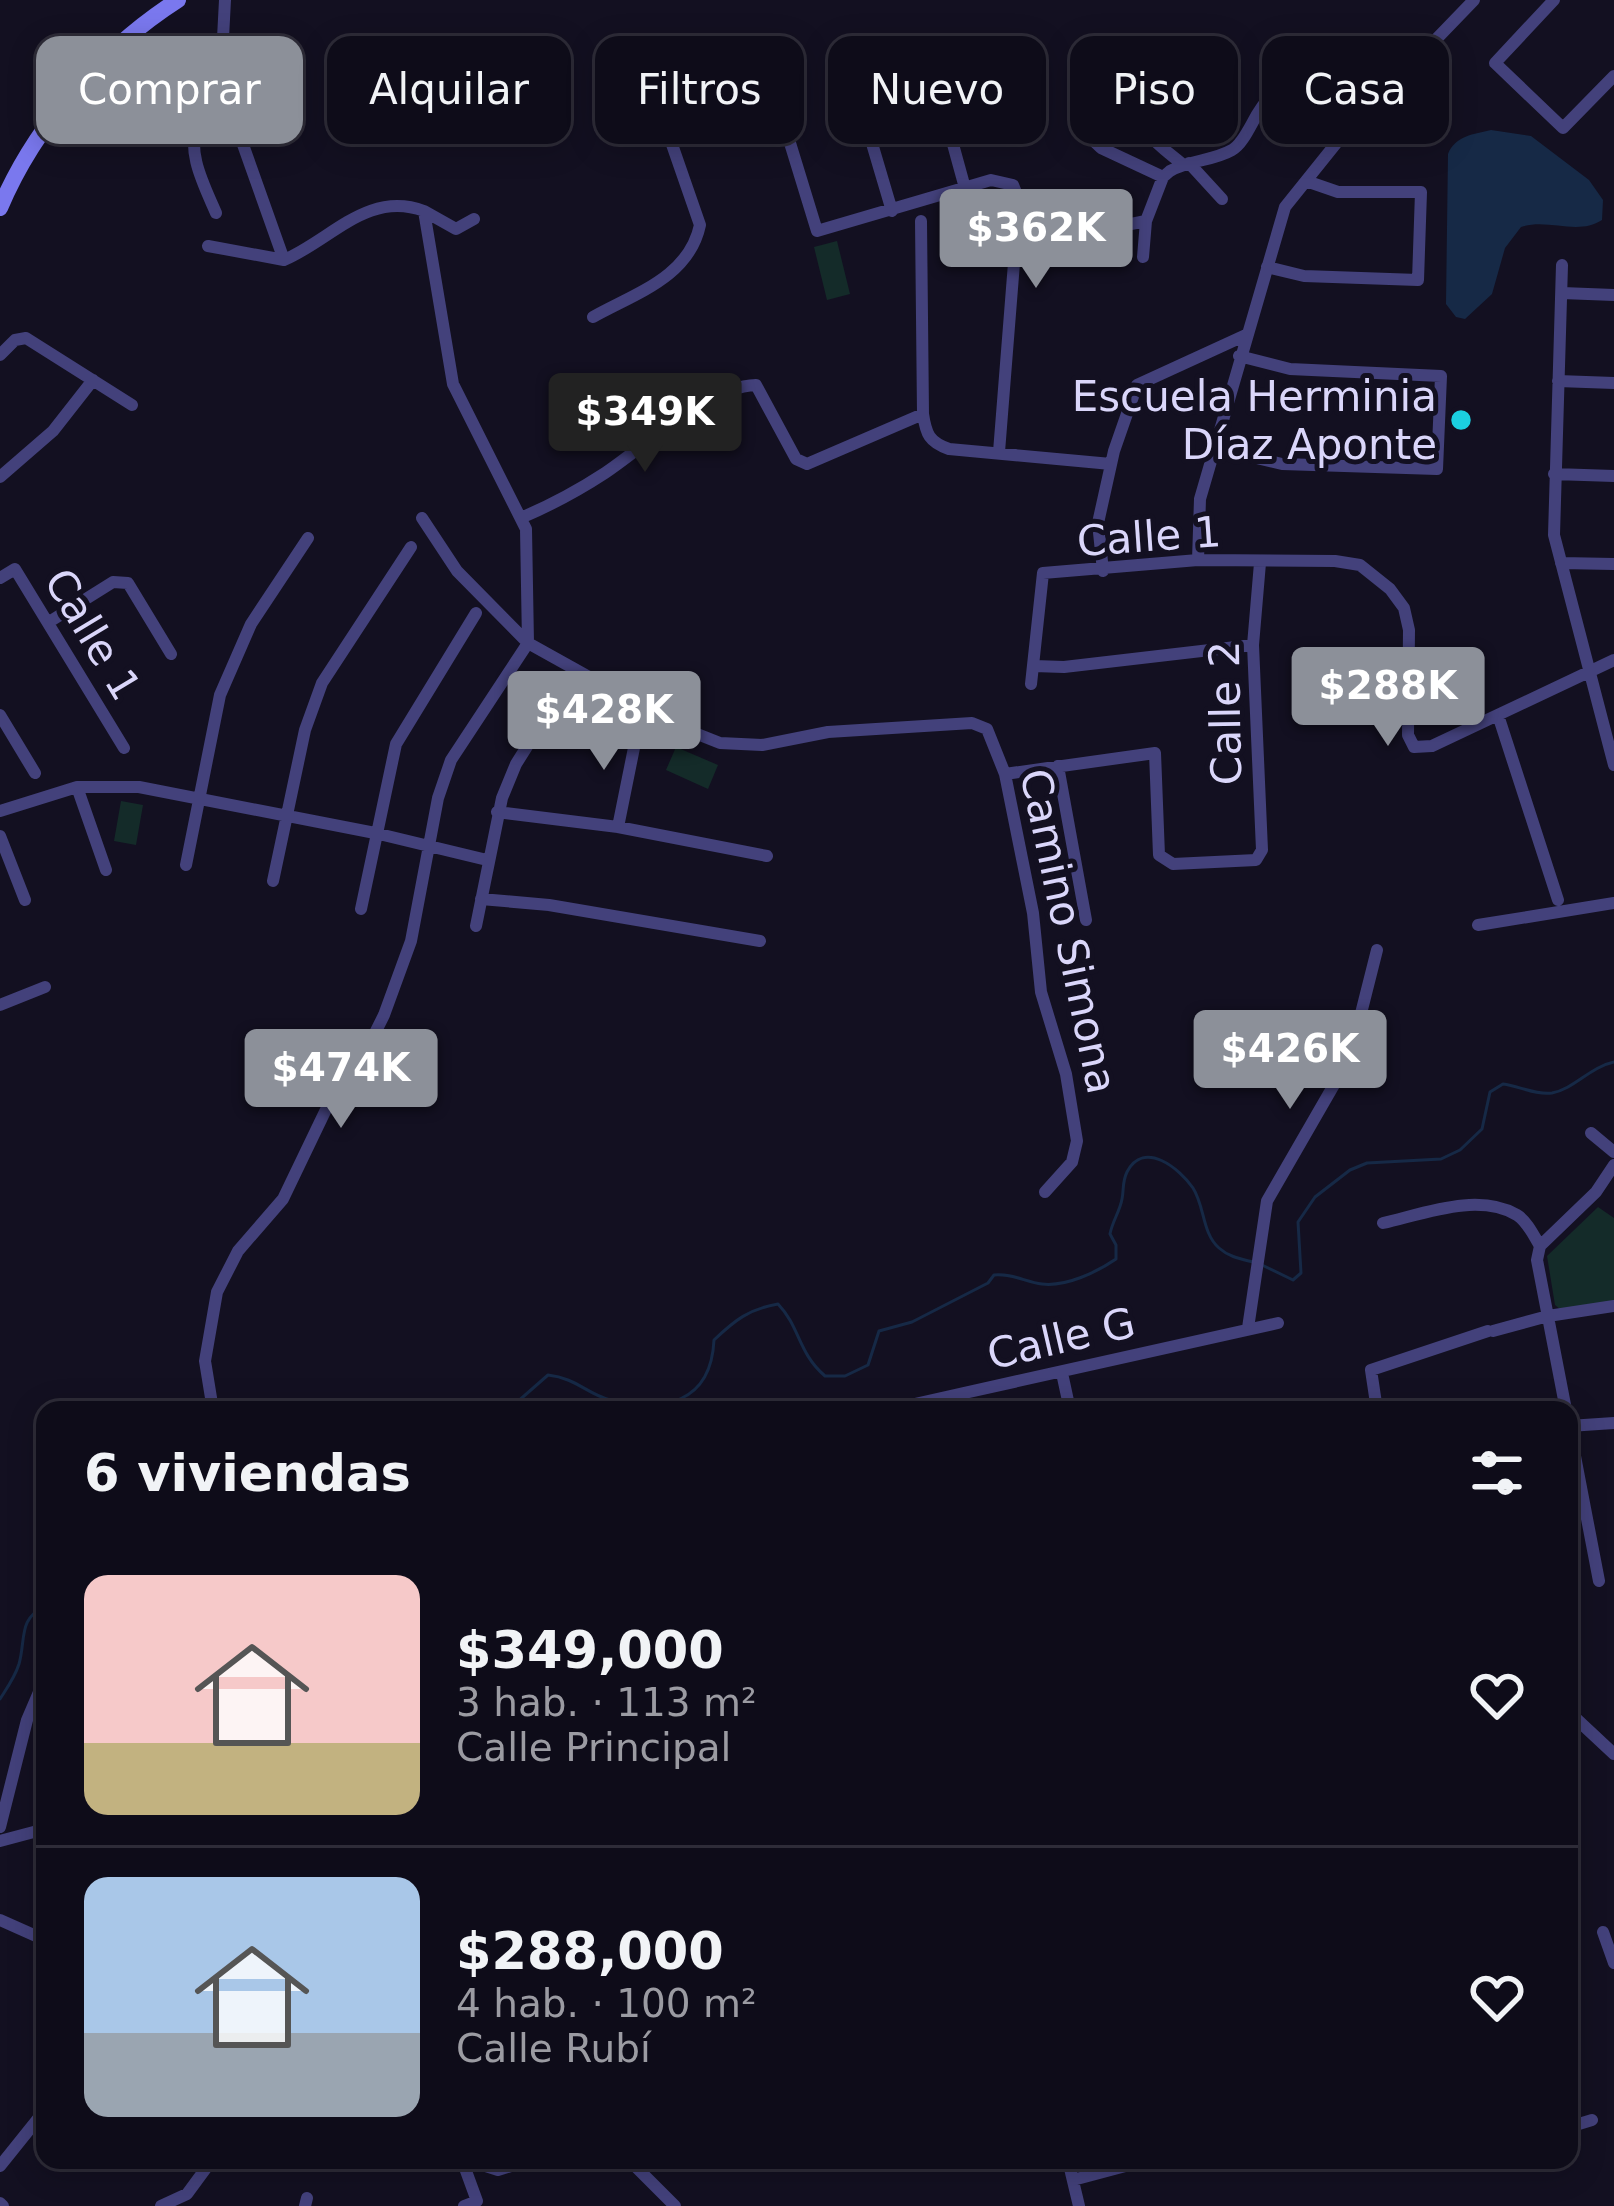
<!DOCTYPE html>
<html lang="es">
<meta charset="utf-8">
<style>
:root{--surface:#0e0c19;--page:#171522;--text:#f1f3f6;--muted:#9b9ba2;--line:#2e2c38;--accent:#8c9099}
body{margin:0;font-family:"DejaVu Sans",sans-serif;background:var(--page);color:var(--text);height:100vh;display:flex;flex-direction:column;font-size:45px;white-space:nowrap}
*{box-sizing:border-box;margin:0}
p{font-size:39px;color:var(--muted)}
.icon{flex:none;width:66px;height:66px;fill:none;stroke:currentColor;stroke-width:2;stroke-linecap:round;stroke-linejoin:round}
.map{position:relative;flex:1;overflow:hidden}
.drawer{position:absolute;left:36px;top:1401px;width:1542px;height:768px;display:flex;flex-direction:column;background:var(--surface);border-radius:24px;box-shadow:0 6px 30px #0003,0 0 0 3px var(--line)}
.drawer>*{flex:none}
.hud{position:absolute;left:36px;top:36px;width:1542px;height:108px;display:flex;gap:24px}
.price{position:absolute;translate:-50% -102px;padding:0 27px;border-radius:12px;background:var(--accent);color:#fff;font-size:39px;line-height:78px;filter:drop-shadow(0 3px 6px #0008)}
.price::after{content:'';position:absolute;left:50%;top:72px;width:36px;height:27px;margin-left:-18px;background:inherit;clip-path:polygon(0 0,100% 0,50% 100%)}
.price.on{background:#222;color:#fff}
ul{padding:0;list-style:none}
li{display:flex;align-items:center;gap:36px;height:300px;padding:0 48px}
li+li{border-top:3px solid var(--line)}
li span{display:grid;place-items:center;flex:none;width:336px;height:240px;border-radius:24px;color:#555}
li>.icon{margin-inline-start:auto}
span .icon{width:144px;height:144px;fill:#fffc;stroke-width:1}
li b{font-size:51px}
h2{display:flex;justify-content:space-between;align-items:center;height:144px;padding:0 48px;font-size:51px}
.pill{padding:0 42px;border-radius:24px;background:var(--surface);box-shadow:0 6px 30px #0003,0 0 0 3px var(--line);font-size:42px;line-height:108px}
.pill.on{background:var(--accent);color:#fff}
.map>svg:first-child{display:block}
</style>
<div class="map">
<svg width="1614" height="2206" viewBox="0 0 1614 2206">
<rect width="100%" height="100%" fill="#131021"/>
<path fill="#142b29" d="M837,241L850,294L827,300L814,247Z
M676,747L718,765L708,789L666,770Z
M121,801L143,805L136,845L114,841Z
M1598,1207L1614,1218V1301L1561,1310L1555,1305L1547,1256Z"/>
<path fill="#162946" d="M1491,130L1531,136L1589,180L1603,200L1602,220C1578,236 1548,218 1521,227L1505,248L1492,294L1465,319L1456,317L1446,304L1448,154C1455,136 1474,134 1491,130Z"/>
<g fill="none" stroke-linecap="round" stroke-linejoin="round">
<path stroke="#162946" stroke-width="3" d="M1262,1265L1293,1280L1301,1273L1298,1222L1315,1197L1350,1170L1367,1163L1441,1159L1460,1150L1482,1129L1490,1092L1503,1084C1519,1086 1535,1095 1552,1093C1574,1089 1590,1067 1614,1062
M508,1410L548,1375C576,1378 587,1394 610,1400C664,1413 711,1403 714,1340C735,1320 749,1309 778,1304C800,1327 798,1353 825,1376H845L868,1365L879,1331L912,1322L988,1283L994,1275C1011,1273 1026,1282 1042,1284C1066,1287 1097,1272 1116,1259V1245L1110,1234C1112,1222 1120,1211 1122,1199C1124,1190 1122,1182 1127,1172C1144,1139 1180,1169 1193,1188C1205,1207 1202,1233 1219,1248C1229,1257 1241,1259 1253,1262
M0,1699C7,1688 15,1677 19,1664C26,1639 18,1619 45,1606"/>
<path stroke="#43417b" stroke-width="12" d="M225,0L223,38L230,108L284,260
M1554,0L1495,63L1563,128L1614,76
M1145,67C1148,83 1144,92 1141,107C1137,133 1165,149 1182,164
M934,75L965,188
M855,86L892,211
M1082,130L1101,148L1163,177
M1189,163L1222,199
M424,211L456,229L474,219
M216,213C203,183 186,152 198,120L230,108
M921,221L923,414C926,434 929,442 949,449L1111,464
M1126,225L1146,221L1163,177L1170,171C1189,160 1213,161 1232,150C1243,144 1251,124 1258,113C1293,56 1336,74 1388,93
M208,246L284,260
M1143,257L1146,221
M1562,265L1554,535L1614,765
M1267,267L1304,276L1418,280L1421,192H1338L1309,182
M1562,293L1614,295
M593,317C636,293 689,277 700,225L667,130L671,115L680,107L766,92L775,94L817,231L991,180L1013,185L1019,200L999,452
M0,355L15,340L26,338L132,405
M1558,381L1614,383
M1214,448L1282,464L1437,469L1441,376L1290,369L1239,356
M1554,474L1614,476
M0,477L53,431L93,380
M523,517C551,505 579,490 605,473C644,447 709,386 756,385L796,459L807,464L923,414
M422,518L457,571L528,643L677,726L720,743L762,745L828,732L972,723L987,729L1005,774L1033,913L1041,992L1066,1074L1077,1141L1072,1162L1045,1192
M1198,560L1200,499L1285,207L1338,141L1474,0
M1561,563L1614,564
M1103,571L1098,523L1114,451L1137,385L1246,335
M0,578L15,569L124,748
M49,622L113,582L128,583L171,654
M1034,666L1064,667L1253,645
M1031,684L1043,573L1198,560L1335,561L1360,565L1390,589L1404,608L1409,630L1408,735L1414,747L1432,746L1614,660
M0,715L35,773
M1498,715L1558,900
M1058,766L1086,920
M1005,774L1155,753L1159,855L1173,864L1256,860L1262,850L1253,645L1260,563
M77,787L106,870
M0,811L77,787H139L375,833L487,860
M497,812L618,827L767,856
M618,827L638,728
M0,836L25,900
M186,865L220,695L251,624L308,538
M273,881L305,730L322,683L411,547
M481,899L549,905L760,941
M361,909L396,744L476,613
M1478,925L1614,903
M476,926L502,798L516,764L562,691
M0,1005L45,987
M1591,1133L1614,1152
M1383,1223C1423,1214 1478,1192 1517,1215C1527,1221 1534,1236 1540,1246
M1248,1328L1267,1201L1350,1057L1377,950
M1493,1331L1548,1316L1614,1306
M1062,1373L1070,1410
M213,1410L205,1361L217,1292L238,1251L283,1199L332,1097L363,1057L384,1015L411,941L438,798L451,760L528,643L526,529L453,384L424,211C368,190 331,240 284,260
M888,1410L1278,1323
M1377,1410L1371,1370L1488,1331
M1566,1410L1537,1260L1540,1246L1596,1192L1614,1165
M1569,1425L1599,1581
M1569,1426L1614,1423
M1569,1712L1614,1754
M0,1827L27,1720L45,1678
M0,1841L45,1829
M0,1920L45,1940
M1603,1932L1614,1963
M1569,2127L1592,2120
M462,2160L477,2201L464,2206
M467,2160L498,2170L511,2166L514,2160
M629,2160L675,2206
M1068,2160L1079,2206
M1458,2160H1459
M0,2166L45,2110
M1073,2180L1148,2160
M0,2203L3,2206
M161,2206L187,2194L212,2160
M305,2206L307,2198"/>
<path stroke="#7a78ee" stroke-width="16" d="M0,208C35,125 103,48 178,0"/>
</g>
<circle fill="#1bcfe0" stroke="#131021" stroke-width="4.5" cx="1461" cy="420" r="12"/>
<g text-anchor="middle" stroke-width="10" stroke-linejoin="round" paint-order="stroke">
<g font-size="42" fill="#dad6fa" stroke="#131021" text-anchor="end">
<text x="1437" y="411">Escuela Herminia<tspan x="1437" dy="48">Díaz Aponte</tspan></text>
</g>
<g font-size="42" fill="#dad6fa" stroke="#131021">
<text transform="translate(1149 536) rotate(-4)" y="15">Calle 1</text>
<text transform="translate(93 634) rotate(59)" y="15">Calle 1</text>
<text transform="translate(1225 713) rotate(-91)" y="15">Calle 2</text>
<text transform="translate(1069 931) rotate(78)" y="15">Camino Simona</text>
<text transform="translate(1061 1338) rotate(-13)" y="15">Calle G</text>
</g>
</g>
</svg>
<b class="price" style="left:1036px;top:291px">$362K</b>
<b class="price on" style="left:645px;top:475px">$349K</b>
<b class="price" style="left:1388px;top:749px">$288K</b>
<b class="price" style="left:604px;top:773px">$428K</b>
<b class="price" style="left:1290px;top:1112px">$426K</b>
<b class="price" style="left:341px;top:1131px">$474K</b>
<div class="hud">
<a class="pill on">Comprar</a>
<a class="pill">Alquilar</a>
<a class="pill">Filtros</a>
<a class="pill">Nuevo</a>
<a class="pill">Piso</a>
<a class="pill">Casa</a>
</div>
<section class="drawer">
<h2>6 viviendas<svg class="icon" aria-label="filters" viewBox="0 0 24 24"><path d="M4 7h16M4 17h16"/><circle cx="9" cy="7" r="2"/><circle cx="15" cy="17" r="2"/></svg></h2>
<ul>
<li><span style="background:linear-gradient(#f6c9c9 70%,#c2b280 0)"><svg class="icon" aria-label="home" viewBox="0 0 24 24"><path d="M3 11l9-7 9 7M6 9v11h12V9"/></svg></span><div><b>$349,000</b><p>3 hab. · 113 m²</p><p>Calle Principal</p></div><svg class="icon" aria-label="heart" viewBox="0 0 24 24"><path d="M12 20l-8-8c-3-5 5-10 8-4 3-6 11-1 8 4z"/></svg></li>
<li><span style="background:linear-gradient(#a9c7e8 65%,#9aa5b1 0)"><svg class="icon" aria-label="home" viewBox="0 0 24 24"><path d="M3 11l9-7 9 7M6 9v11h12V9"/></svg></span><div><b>$288,000</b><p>4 hab. · 100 m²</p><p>Calle Rubí</p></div><svg class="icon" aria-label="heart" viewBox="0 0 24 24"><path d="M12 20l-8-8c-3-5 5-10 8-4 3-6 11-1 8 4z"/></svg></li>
</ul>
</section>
</div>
